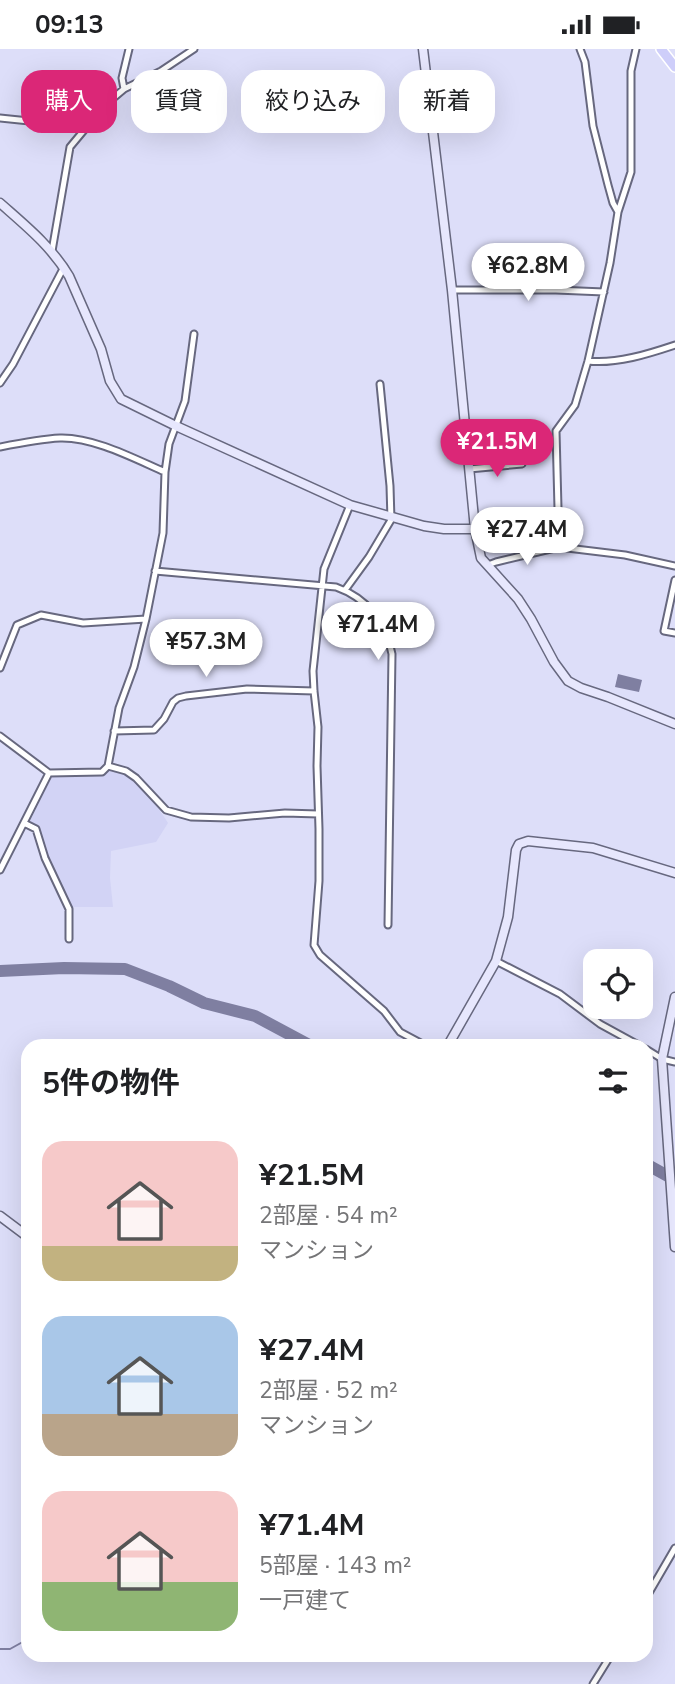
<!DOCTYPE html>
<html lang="ja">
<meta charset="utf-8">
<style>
:root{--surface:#fff;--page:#f2f2f2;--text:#202124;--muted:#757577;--accent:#db2777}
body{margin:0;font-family:"Nunito Sans","Noto Sans JP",sans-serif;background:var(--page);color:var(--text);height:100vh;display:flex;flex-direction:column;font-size:26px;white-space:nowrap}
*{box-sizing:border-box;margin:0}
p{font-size:23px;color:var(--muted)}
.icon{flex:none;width:38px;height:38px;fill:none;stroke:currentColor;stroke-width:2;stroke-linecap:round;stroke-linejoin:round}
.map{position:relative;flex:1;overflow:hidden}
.sheet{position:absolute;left:21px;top:990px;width:632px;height:623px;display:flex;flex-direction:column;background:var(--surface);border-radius:21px;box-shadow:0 7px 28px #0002}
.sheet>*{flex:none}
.top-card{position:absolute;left:21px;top:21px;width:634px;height:63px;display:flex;gap:14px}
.fabs{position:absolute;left:583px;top:900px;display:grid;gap:14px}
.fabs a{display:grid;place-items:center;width:70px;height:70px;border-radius:14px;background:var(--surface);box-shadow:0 7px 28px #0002;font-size:35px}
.price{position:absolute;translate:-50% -60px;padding:0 16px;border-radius:24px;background:#fff;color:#222;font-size:23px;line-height:46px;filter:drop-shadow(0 2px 4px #0008)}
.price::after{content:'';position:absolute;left:50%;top:42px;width:21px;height:16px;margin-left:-10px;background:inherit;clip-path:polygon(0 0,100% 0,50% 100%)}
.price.current{background:var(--accent);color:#fff}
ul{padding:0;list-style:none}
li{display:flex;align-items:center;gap:21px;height:175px;padding:0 21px}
li span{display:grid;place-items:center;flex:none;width:196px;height:140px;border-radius:21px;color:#555}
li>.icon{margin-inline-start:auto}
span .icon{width:84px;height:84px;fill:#fffc;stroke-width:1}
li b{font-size:30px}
h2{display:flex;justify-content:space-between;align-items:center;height:84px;padding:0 21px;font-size:30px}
.pill{padding:0 24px;border-radius:21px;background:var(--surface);box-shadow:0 7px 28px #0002;font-size:24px;line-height:63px}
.pill.current{background:var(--accent);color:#fff}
.status{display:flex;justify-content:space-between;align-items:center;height:49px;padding:0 35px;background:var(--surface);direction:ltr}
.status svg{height:19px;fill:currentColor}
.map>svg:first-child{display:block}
</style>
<div class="status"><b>09:13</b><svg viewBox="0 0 49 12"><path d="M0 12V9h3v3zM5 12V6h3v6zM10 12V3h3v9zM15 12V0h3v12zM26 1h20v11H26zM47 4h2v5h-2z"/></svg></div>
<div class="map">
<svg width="675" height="1635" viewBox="0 0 675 1635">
<rect width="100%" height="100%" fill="#dddef9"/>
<path fill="#d2d3f5" d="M108,721L124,725L135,732L155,754L168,774L156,793L111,802L110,829L113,858H72L61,838L48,809L38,777L28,772L50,726H104Z"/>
<path fill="#7f7fa1" d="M618,625L642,631L639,643L615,638Z"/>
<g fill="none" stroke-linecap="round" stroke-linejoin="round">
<path stroke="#7f7fa1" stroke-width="2" d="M0,1600H10L28,1590"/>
<path stroke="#7f7fa1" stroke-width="12" d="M0,922L64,919L125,920L169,937L204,954L255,967L313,998
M646,1115L675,1131"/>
<defs>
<path id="street" d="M580,0L585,13L593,77L608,136L613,154L618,163
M124,40L122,29L129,0
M0,69L87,78
M52,202L70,98L105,56L124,40L161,22L194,0
M452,241H556L604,243
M588,312C617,315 648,305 675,296
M0,334L13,315L64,218
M0,398C20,394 40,390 60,389C94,388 135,410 165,423L169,395L185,352L194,285
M469,420L522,415
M350,456L324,520L313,622L314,642L318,678L317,717L319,780V832L314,896L320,906L384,962L400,983L428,998
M559,498L556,382L575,356L588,312L610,214L618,163L631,123V22L636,0
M488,516L496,513L559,498L625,506L675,517
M155,522L336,538C367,549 386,573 392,605L388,876
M675,531L664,582L675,584
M345,541L369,508L391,471L390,437L380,335
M0,619L17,576L41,566L83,574L146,570
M114,682L154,681L164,670L173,653L178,649L186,647L247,640L314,642
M0,687L49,724L102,723L108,717L119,659L134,618L146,570L163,484L165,423
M108,717L126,722L136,729L166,761L191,768L229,769L285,764L318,765
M24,774L36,780L45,809L69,860V890
M0,821L49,724
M496,912L560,945L600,975L642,998
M646,1000L662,1010L675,1013
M646,1549L675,1499
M593,1635L611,1606"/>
<path id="secondary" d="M423,0L452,241L475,480L481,509L518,550L531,570L554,613L568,632L581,639L608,648L675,675
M0,154C26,177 51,197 69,227L101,300L110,332L121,350L176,377L350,456L424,477L444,480H475
M675,948L662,1010L675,1198
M447,998L496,912L508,868L516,801L519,795L528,792L593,799L675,824
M0,1167L28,1188"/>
<path id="primary" d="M661,0L675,18"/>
</defs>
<use href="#street" stroke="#67687f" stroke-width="9"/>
<use href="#secondary" stroke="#67687f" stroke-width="11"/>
<use href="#primary" stroke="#fff" stroke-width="12"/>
<use href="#street" stroke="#fff" stroke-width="5"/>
<use href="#secondary" stroke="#e7e7fd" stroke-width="8"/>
<use href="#primary" stroke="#cecefa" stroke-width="9"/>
</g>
</svg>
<div class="fabs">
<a><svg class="icon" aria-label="locate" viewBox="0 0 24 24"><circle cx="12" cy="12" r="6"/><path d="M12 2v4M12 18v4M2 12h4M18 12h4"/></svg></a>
</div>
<b class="price" style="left:528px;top:254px">¥62.8M</b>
<b class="price current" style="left:497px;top:430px">¥21.5M</b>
<b class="price" style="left:527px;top:518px">¥27.4M</b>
<b class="price" style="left:378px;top:613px">¥71.4M</b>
<b class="price" style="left:206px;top:630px">¥57.3M</b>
<div class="top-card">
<a class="pill current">購入</a>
<a class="pill">賃貸</a>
<a class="pill">絞り込み</a>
<a class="pill">新着</a>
</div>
<section class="sheet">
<h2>5件の物件<svg class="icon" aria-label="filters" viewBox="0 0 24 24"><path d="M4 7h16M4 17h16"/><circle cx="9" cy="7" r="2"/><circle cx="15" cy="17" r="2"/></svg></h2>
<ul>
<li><span style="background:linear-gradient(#f6c9c9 75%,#c2b280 0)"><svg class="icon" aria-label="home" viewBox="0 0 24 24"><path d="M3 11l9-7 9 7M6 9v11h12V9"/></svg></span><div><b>¥21.5M</b><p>2部屋 · 54 m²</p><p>マンション</p></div></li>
<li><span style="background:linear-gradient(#a9c7e8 70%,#b9a48a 0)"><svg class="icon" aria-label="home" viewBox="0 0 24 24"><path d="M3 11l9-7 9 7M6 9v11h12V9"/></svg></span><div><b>¥27.4M</b><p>2部屋 · 52 m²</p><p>マンション</p></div></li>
<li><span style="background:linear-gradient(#f6c9c9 65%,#8fb573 0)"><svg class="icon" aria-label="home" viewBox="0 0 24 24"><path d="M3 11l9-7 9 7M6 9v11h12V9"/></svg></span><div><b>¥71.4M</b><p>5部屋 · 143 m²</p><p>一戸建て</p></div></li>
</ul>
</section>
</div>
